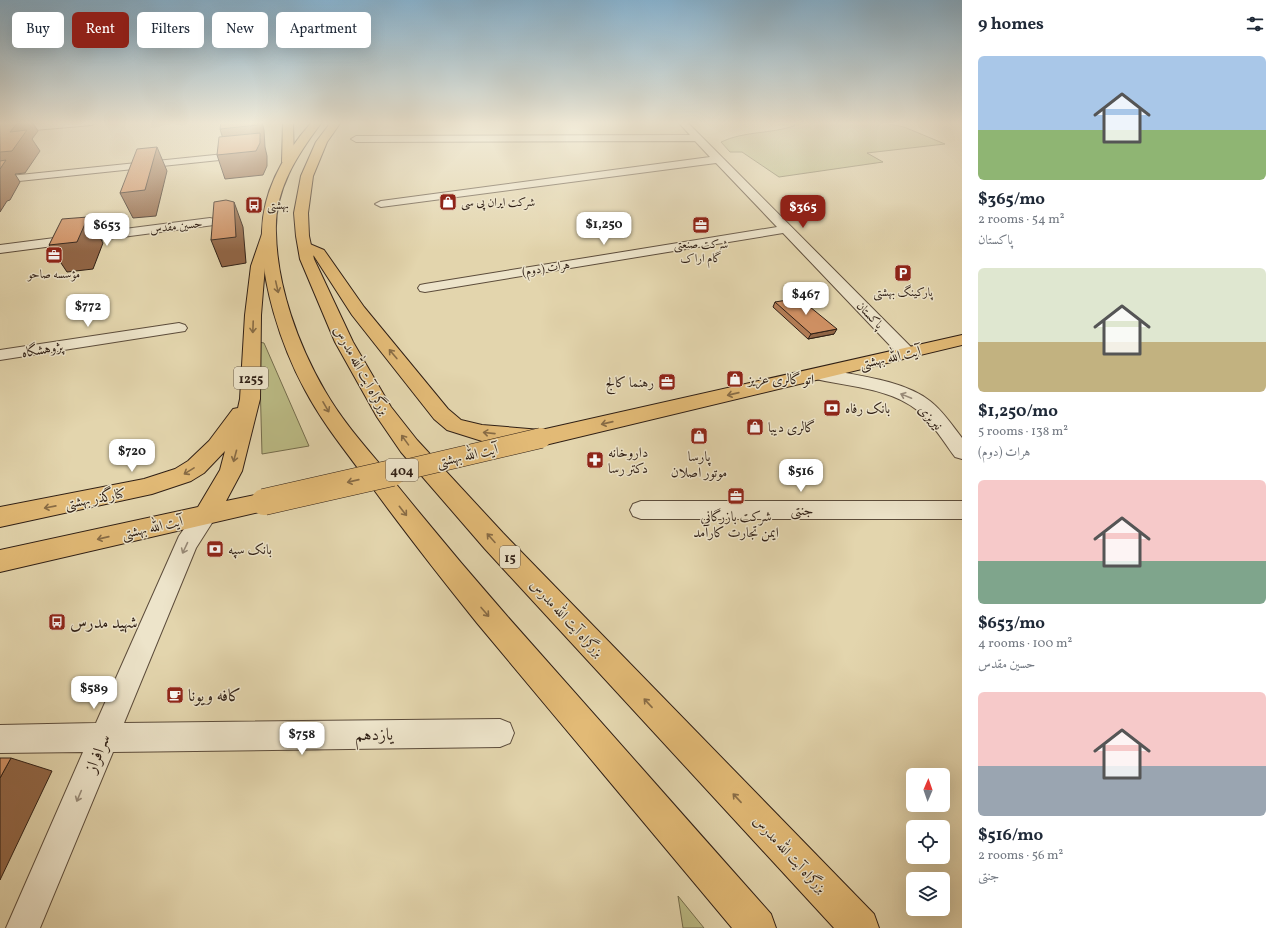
<!DOCTYPE html>
<meta charset="utf-8">
<style>
:root{--surface:#fff;--page:#f6f6f7;--text:#1f2937;--muted:#747a83;--accent:#8f2418}
body{margin:0;font-family:Vollkorn,Amiri,serif;background:var(--page);color:var(--text);height:100vh;display:flex;flex-direction:column;font-size:15px;white-space:nowrap}
*{box-sizing:border-box;margin:0}
p{font-size:13px;color:var(--muted)}
.icon{flex:none;width:22px;height:22px;fill:none;stroke:currentColor;stroke-width:2;stroke-linecap:round;stroke-linejoin:round}
.map{position:relative;flex:1;overflow:hidden}
.sheet{display:flex;flex-direction:column;background:var(--surface);width:320px}
.sheet>*{flex:none}
.hud{position:absolute;left:12px;top:12px;width:380px;height:36px;display:flex;gap:8px}
.needle{width:26px;rotate:2deg}
.fabs{position:absolute;left:906px;top:768px;display:grid;gap:8px}
.fabs a{display:grid;place-items:center;width:44px;height:44px;border-radius:6px;background:var(--surface);box-shadow:0 4px 16px #0002;font-size:20px}
.price{position:absolute;translate:-50% -34px;padding:0 9px;border-radius:8px;background:#fff;color:#222;font-size:13px;line-height:26px;filter:drop-shadow(0 1px 2px #0008)}
.price::after{content:'';position:absolute;left:50%;top:24px;width:12px;height:9px;margin-left:-6px;background:inherit;clip-path:polygon(0 0,100% 0,50% 100%)}
.price.active{background:var(--accent);color:#fff}
ul{padding:0;list-style:none}
li{display:grid;align-content:center;gap:8px;height:212px;padding:0 16px}
li span{display:grid;place-items:center;height:124px;border-radius:6px;color:#555}
li>.icon{margin-inline-start:auto}
span .icon{width:72px;height:72px;fill:#fffc;stroke-width:1}
li b{font-size:17px}
h2{display:flex;justify-content:space-between;align-items:center;height:48px;padding:0 16px;font-size:17px}
.pill{padding:0 14px;border-radius:6px;background:var(--surface);box-shadow:0 4px 16px #0002;font-size:14px;line-height:36px}
.pill.active{background:var(--accent);color:#fff}
main{display:flex;flex:1;min-height:0}
.map>svg:first-child{display:block}
</style>
<main>
<div class="map">
<svg width="962" height="928" viewBox="0 0 962 928">
<rect width="100%" height="100%" fill="#e3d5ad"/>
<filter id="stains"><feTurbulence type="fractalNoise" baseFrequency=".005" numOctaves="4"/><feColorMatrix values="0 0 0 0 .2 0 0 0 0 .09 0 0 0 0 .02 0 0 0 .5 -.17"/></filter>
<radialGradient id="worn" r=".72"><stop offset=".6" stop-color="#630" stop-opacity="0"/><stop offset="1" stop-color="#630" stop-opacity=".3"/></radialGradient>
<path fill="#bbbb85" stroke="#756d4d" d="M795,122H879L904,127L945,144L867,153L883,162L779,177L742,152H730L721,142C744,131 770,134 794,126Z
M259,342L264,343L309,446L262,454Z
M678,896L704,928H683Z"/>
<g fill="none" stroke-linecap="round" stroke-linejoin="round">
<defs>
<path id="minor" d="M66,122H96L92,125L0,133V127Z
M678,122H687L913,349L915,353L913,357L907,358L901,357L783,233L425,292L420,291L418,288L420,285L425,284L777,227L716,163L381,207L375,204L381,201L710,157L695,141L356,142L351,139L356,136L690,135Z
M244,152L249,155L248,157L0,183V177Z
M210,218L214,219L216,222L214,225L0,253V245Z
M179,323L185,325L187,328L185,331L0,360V350Z
M818,368C852,375 902,379 930,401C943,411 952,425 962,438V459L955,457C943,441 932,422 917,410C888,387 846,387 812,378L809,374L812,370Z
M641,501H962V519H641L633,516L630,510L633,504Z
M206,506L214,509L217,515L196,548L124,723L500,719L510,723L514,733L510,743L500,747L113,752L40,928H6L83,752L0,753V725L96,723L179,536L198,509Z"/>
<path id="major" d="M283,122H293L294,162L288,165L282,162Z
M269,230L274,231L276,234L265,266L261,315L260,399L242,471L226,501L264,493L272,495L276,502L272,509L0,572V550L198,507L220,470L225,451L204,473L191,481L152,494L0,527V507L144,479L175,469L188,461L209,441L233,409L238,408L240,399L245,315L251,266L262,234L264,231Z
M305,242L324,250L364,307L448,409L461,420L482,425L541,430L962,335V345L541,446L482,441L447,430L434,419L352,315L314,256L300,249L298,246L300,243Z"/>
<path id="highway" d="M312,122H322C297,155 274,190 276,233C277,286 298,345 325,391C341,419 363,444 384,469C424,519 465,568 507,616C595,715 683,815 771,914L776,928H732C647,826 562,725 477,623C440,577 404,531 369,483C347,453 323,424 305,390C281,346 260,281 262,231C263,190 285,152 312,122Z
M331,122H341L327,142L313,176L308,213L309,236L314,259L353,342L391,407L417,440L503,533L874,914L879,928H834L485,549L401,452L377,417L335,342L300,259L296,236L294,213L301,176L316,142Z"/>
</defs>
<use href="#minor" stroke="#5c4c3b" stroke-width="2"/>
<use href="#major" stroke="#2f1f15" stroke-width="2"/>
<use href="#highway" stroke="#2f1f15" stroke-width="2"/>
<use href="#minor" fill="#ede4ca" fill-rule="evenodd"/>
<use href="#major" fill="#e2ba76" fill-rule="evenodd"/>
<use href="#highway" fill="#e2ba76" fill-rule="evenodd"/>
<defs>
<path id="major-bridge-far1" d="M387,474L541,438"/>
<path id="major-bridge" d="M264,502L392,473"/>
</defs>
<use href="#major-bridge-far1" stroke="#2f1f15" stroke-width="21" stroke-linecap="butt"/>
<use href="#major-bridge" stroke="#2f1f15" stroke-width="27" stroke-linecap="butt"/>
<use href="#major-bridge-far1" stroke="#e2ba76" stroke-width="20"/>
<use href="#major-bridge" stroke="#e2ba76" stroke-width="26"/>
</g>
<path fill="#b27c55" stroke="#2f1f15" d="M775,302L834,334L808,339L773,307Z"/>
<path fill="#916545" stroke="#2f1f15" d="M18,122H32L38,131L32,139L40,151L25,173L15,174L20,182L10,200L7,201L0,212V152L10,132Z
M258,122H262L264,130L265,147L267,156V166L263,175L225,179L217,155L227,152L220,129Z
M157,147L167,171L156,216L133,218L120,193Z
M234,202L243,227L246,263L222,267L211,240Z
M88,217L103,243L93,269L67,272L49,245Z
M837,329L834,334L808,339L811,334Z
M11,758L52,771L0,880V778Z"/>
<path fill="#cf9063" stroke="#2f1f15" d="M0,122H18L10,132L27,130L12,151L0,152Z
M221,122H258V125L220,129Z
M260,133V143L256,151L217,155L219,137Z
M157,147L145,190L120,193L137,149Z
M6,160L0,169V161Z
M226,200L234,202L236,237L211,240L214,202Z
M88,217L77,242L49,245L62,219Z
M799,298L837,329L811,334L775,302Z
M0,758H11L0,778Z"/>
<defs><path id="oneway-shaft" d="M-6 0H5M1.5-3L5.5 0L1.5 3" fill="none" stroke-width="1.6" stroke-linecap="round" stroke-linejoin="round"/></defs>
<g stroke="#886c46">
<use href="#oneway-shaft" transform="translate(277 287) rotate(77)"/>
<use href="#oneway-shaft" transform="translate(253 327) rotate(92)"/>
<use href="#oneway-shaft" transform="translate(393 354) rotate(-130)"/>
<use href="#oneway-shaft" transform="translate(733 394) rotate(167)"/>
<use href="#oneway-shaft" transform="translate(326 407) rotate(60)"/>
<use href="#oneway-shaft" transform="translate(607 423) rotate(167)"/>
<use href="#oneway-shaft" transform="translate(489 433) rotate(-174)"/>
<use href="#oneway-shaft" transform="translate(405 440) rotate(-126)"/>
<use href="#oneway-shaft" transform="translate(235 456) rotate(105)"/>
<use href="#oneway-shaft" transform="translate(189 471) rotate(148)"/>
<use href="#oneway-shaft" transform="translate(353 481) rotate(167)"/>
<use href="#oneway-shaft" transform="translate(50 507) rotate(169)"/>
<use href="#oneway-shaft" transform="translate(403 511) rotate(52)"/>
<use href="#oneway-shaft" transform="translate(103 538) rotate(167)"/>
<use href="#oneway-shaft" transform="translate(491 538) rotate(-132)"/>
<use href="#oneway-shaft" transform="translate(485 612) rotate(49)"/>
<use href="#oneway-shaft" transform="translate(648 703) rotate(-133)"/>
<use href="#oneway-shaft" transform="translate(737 798) rotate(-133)"/>
</g>
<g stroke="#988b79">
<use href="#oneway-shaft" transform="translate(906 396) rotate(-158)"/>
<use href="#oneway-shaft" transform="translate(185 548) rotate(115)"/>
<use href="#oneway-shaft" transform="translate(79 796) rotate(113)"/>
</g>
<linearGradient id="sky" x2="0" y2="1"><stop stop-color="#88b5d3"/><stop offset="0.49" stop-color="#f2ecda"/><stop offset="1" stop-color="#f2ecda" stop-opacity="0"/></linearGradient>
<rect width="962" height="251" fill="url(#sky)"/>
<defs>
<symbol id="shop-square" viewBox="-11 -11 22 22"><rect x="-9" y="-9" width="18" height="18" rx="4" fill="#8f2418" stroke="#ede4ca"/><path d="M-5-2.5h2.3a2.7 3.5 0 0 1 5.4 0H5L5.5 6h-11ZM-1.5-2.5h3a1.5 2.3 0 0 0-3 0Z" fill="#fff"/></symbol>
<symbol id="bus-square" viewBox="-11 -11 22 22"><rect x="-9" y="-9" width="18" height="18" rx="4" fill="#8f2418" stroke="#ede4ca"/><path d="M-5-6H5V4H4V6H2V4H-2V6H-4V4H-5ZM-3.5-4V0h7V-4ZM-3.5 1.2v1.5H-2V1.2ZM2 1.2v1.5H3.5V1.2Z" fill="#fff"/></symbol>
<symbol id="office-square" viewBox="-11 -11 22 22"><rect x="-9" y="-9" width="18" height="18" rx="4" fill="#8f2418" stroke="#ede4ca"/><path d="M-6-3h4V-5.5h4V-3h4V5H-6ZM-1-4.5V-3h2v-1.5ZM-6 0V1H6V0Z" fill="#fff"/></symbol>
<symbol id="parking-square" viewBox="-11 -11 22 22"><rect x="-9" y="-9" width="18" height="18" rx="4" fill="#8f2418" stroke="#ede4ca"/><path d="M-3.5-5.5H1a3.5 3.5 0 0 1 0 7H-1V5.5H-3.5ZM-1-3.4V-.6H.8a1.4 1.4 0 0 0 0-2.8Z" fill="#fff"/></symbol>
<symbol id="bank-square" viewBox="-11 -11 22 22"><rect x="-9" y="-9" width="18" height="18" rx="4" fill="#8f2418" stroke="#ede4ca"/><path d="M-6-4H6V4H-6ZM0-2.3a2.3 2.3 0 1 0 0 4.6a2.3 2.3 0 1 0 0-4.6Z" fill="#fff"/></symbol>
<symbol id="pharmacy-square" viewBox="-11 -11 22 22"><rect x="-9" y="-9" width="18" height="18" rx="4" fill="#8f2418" stroke="#ede4ca"/><path d="M-2-6h4v4h4v4h-4v4h-4v-4h-4v-4h4Z" fill="#fff"/></symbol>
<symbol id="cafe-square" viewBox="-11 -11 22 22"><rect x="-9" y="-9" width="18" height="18" rx="4" fill="#8f2418" stroke="#ede4ca"/><path d="M-5.5-4.5H6V0H3Q3 3.5 0 3.5H-2.5Q-5.5 3.5-5.5 0ZM3-3.2v2h1.7v-2ZM-6 4.5H4V6H-6Z" fill="#fff"/></symbol>
</defs>
<g fill-rule="evenodd">
<use href="#shop-square" x="438" y="192" width="20" height="20"/>
<use href="#bus-square" x="244" y="195" width="20" height="20"/>
<use href="#office-square" x="691" y="215" width="20" height="20"/>
<use href="#office-square" x="44" y="245" width="20" height="20"/>
<use href="#parking-square" x="893" y="263" width="20" height="20"/>
<use href="#shop-square" x="725" y="369" width="20" height="20"/>
<use href="#office-square" x="657" y="372" width="20" height="20"/>
<use href="#bank-square" x="822" y="398" width="20" height="20"/>
<use href="#shop-square" x="745" y="417" width="20" height="20"/>
<use href="#shop-square" x="689" y="426" width="20" height="20"/>
<use href="#pharmacy-square" x="585" y="450" width="20" height="20"/>
<use href="#office-square" x="726" y="486" width="20" height="20"/>
<use href="#bank-square" x="205" y="539" width="20" height="20"/>
<use href="#bus-square" x="47" y="612" width="20" height="20"/>
<use href="#cafe-square" x="165" y="685" width="20" height="20"/>
</g>
<g text-anchor="middle" stroke-width="3" stroke-linejoin="round" paint-order="stroke">
<g font-size="12" fill="#2f1f15" stroke="#ede4ca">
<text x="461" y="206" text-anchor="start">شرکت ایران پی سی</text>
<text x="267" y="209" text-anchor="start">بهشتی</text>
<text x="701" y="248">شرکت صنعتی<tspan x="701" dy="14">گام اراک</tspan></text>
<text x="54" y="278">مؤسسه صاحو</text>
<text x="903" y="296">پارکینگ بهشتی</text>
</g>
<g font-size="12" fill="#2f1f15" stroke="#ede4ca">
<text transform="translate(176 226) rotate(-7)" y="4">حسین مقدس</text>
<text transform="translate(546 268) rotate(-9)" y="4">هرات (دوم)</text>
<text transform="translate(870 315) rotate(46)" y="4">پاکستان</text>
</g>
<g fill="#ede4ca" stroke="#685a4b" stroke-width="1">
<rect x="234" y="367" width="34" height="22" rx="3"/>
<rect x="386" y="459" width="32" height="22" rx="3"/>
<rect x="500" y="546" width="20" height="22" rx="3"/>
</g>
<g font-size="13" font-weight="bold" fill="#2f1f15">
<text x="251" y="383">1255</text>
<text x="402" y="475">404</text>
<text x="510" y="562">15</text>
</g>
<g font-size="14" fill="#2f1f15" stroke="#ede4ca">
<text transform="translate(42 349) rotate(-9)" y="5">پژوهشگاه</text>
<text transform="translate(890 357) rotate(-13)" y="5">آیت الله بهشتی</text>
<text transform="translate(362 370) rotate(61)" y="5">بزرگراه آیت الله مدرس</text>
<text transform="translate(931 417) rotate(47)" y="5">نیریزی</text>
<text transform="translate(467 455) rotate(-13)" y="5">آیت الله بهشتی</text>
<text transform="translate(95 498) rotate(-11)" y="5">کنارگذر بهشتی</text>
<text x="802" y="515">جنتی</text>
<text transform="translate(152 527) rotate(-13)" y="5">آیت الله بهشتی</text>
<text transform="translate(567 618) rotate(47)" y="5">بزرگراه آیت الله مدرس</text>
<text transform="translate(790 854) rotate(47)" y="5">بزرگراه آیت الله مدرس</text>
</g>
<g font-size="14" fill="#2f1f15" stroke="#ede4ca" text-anchor="start">
<text x="748" y="384">اتو گالری عزیز</text>
<text x="654" y="387" text-anchor="end">رهنما کالج</text>
<text x="845" y="413">بانک رفاه</text>
<text x="768" y="432">گالری دیبا</text>
<text x="608" y="457">داروخانه<tspan x="608" dy="16">دکتر رسا</tspan></text>
<text x="699" y="461" text-anchor="middle">پارسا<tspan x="699" dy="16">موتور اصلان</tspan></text>
<text x="736" y="521" text-anchor="middle">شرکت بازرگانی<tspan x="736" dy="16">ایمن تجارت کارآمد</tspan></text>
<text x="228" y="554">بانک سپه</text>
</g>
<g font-size="17" fill="#2f1f15" stroke="#ede4ca" text-anchor="start">
<text x="70" y="628">شهید مدرس</text>
<text x="188" y="701">کافه ویونا</text>
</g>
<g font-size="17" fill="#2f1f15" stroke="#ede4ca">
<text transform="translate(374 734) rotate(-1)" y="6">یازدهم</text>
<text transform="translate(97 753) rotate(-67)" y="6">سرافراز</text>
</g>
</g>
<rect width="100%" height="100%" filter="url(#stains)"/>
<rect width="100%" height="100%" fill="url(#worn)"/>
</svg>
<div class="fabs">
<a><svg class="needle" viewBox="-14 -14 28 28"><path d="M0-13l5 13h-10z" fill="#e53935"/><path d="M0 13l5-13h-10z" fill="#747a83"/></svg></a>
<a><svg class="icon" aria-label="locate" viewBox="0 0 24 24"><circle cx="12" cy="12" r="6"/><path d="M12 2v4M12 18v4M2 12h4M18 12h4"/></svg></a>
<a><svg class="icon" aria-label="layers" viewBox="0 0 24 24"><path d="M12 4l9 5-9 5-9-5zM3 14l9 5 9-5"/></svg></a>
</div>
<b class="price active" style="left:803px;top:229px">$365</b>
<b class="price" style="left:604px;top:246px">$1,250</b>
<b class="price" style="left:107px;top:247px">$653</b>
<b class="price" style="left:806px;top:316px">$467</b>
<b class="price" style="left:88px;top:328px">$772</b>
<b class="price" style="left:132px;top:473px">$720</b>
<b class="price" style="left:801px;top:493px">$516</b>
<b class="price" style="left:94px;top:710px">$589</b>
<b class="price" style="left:302px;top:756px">$758</b>
<div class="hud">
<a class="pill">Buy</a>
<a class="pill active">Rent</a>
<a class="pill">Filters</a>
<a class="pill">New</a>
<a class="pill">Apartment</a>
</div>
</div>
<section class="sheet">
<h2>9 homes<svg class="icon" aria-label="filters" viewBox="0 0 24 24"><path d="M4 7h16M4 17h16"/><circle cx="9" cy="7" r="2"/><circle cx="15" cy="17" r="2"/></svg></h2>
<ul>
<li><span style="background:linear-gradient(#a9c7e8 60%,#8fb573 0)"><svg class="icon" aria-label="home" viewBox="0 0 24 24"><path d="M3 11l9-7 9 7M6 9v11h12V9"/></svg></span><div><b>$365/mo</b><p>2 rooms · 54 m²</p><p>پاکستان</p></div></li>
<li><span style="background:linear-gradient(#dfe7d0 60%,#c2b280 0)"><svg class="icon" aria-label="home" viewBox="0 0 24 24"><path d="M3 11l9-7 9 7M6 9v11h12V9"/></svg></span><div><b>$1,250/mo</b><p>5 rooms · 138 m²</p><p>هرات (دوم)</p></div></li>
<li><span style="background:linear-gradient(#f6c9c9 65%,#7fa58c 0)"><svg class="icon" aria-label="home" viewBox="0 0 24 24"><path d="M3 11l9-7 9 7M6 9v11h12V9"/></svg></span><div><b>$653/mo</b><p>4 rooms · 100 m²</p><p>حسین مقدس</p></div></li>
<li><span style="background:linear-gradient(#f6c9c9 60%,#9aa5b1 0)"><svg class="icon" aria-label="home" viewBox="0 0 24 24"><path d="M3 11l9-7 9 7M6 9v11h12V9"/></svg></span><div><b>$516/mo</b><p>2 rooms · 56 m²</p><p>جنتی</p></div></li>
</ul>
</section>
</main>
